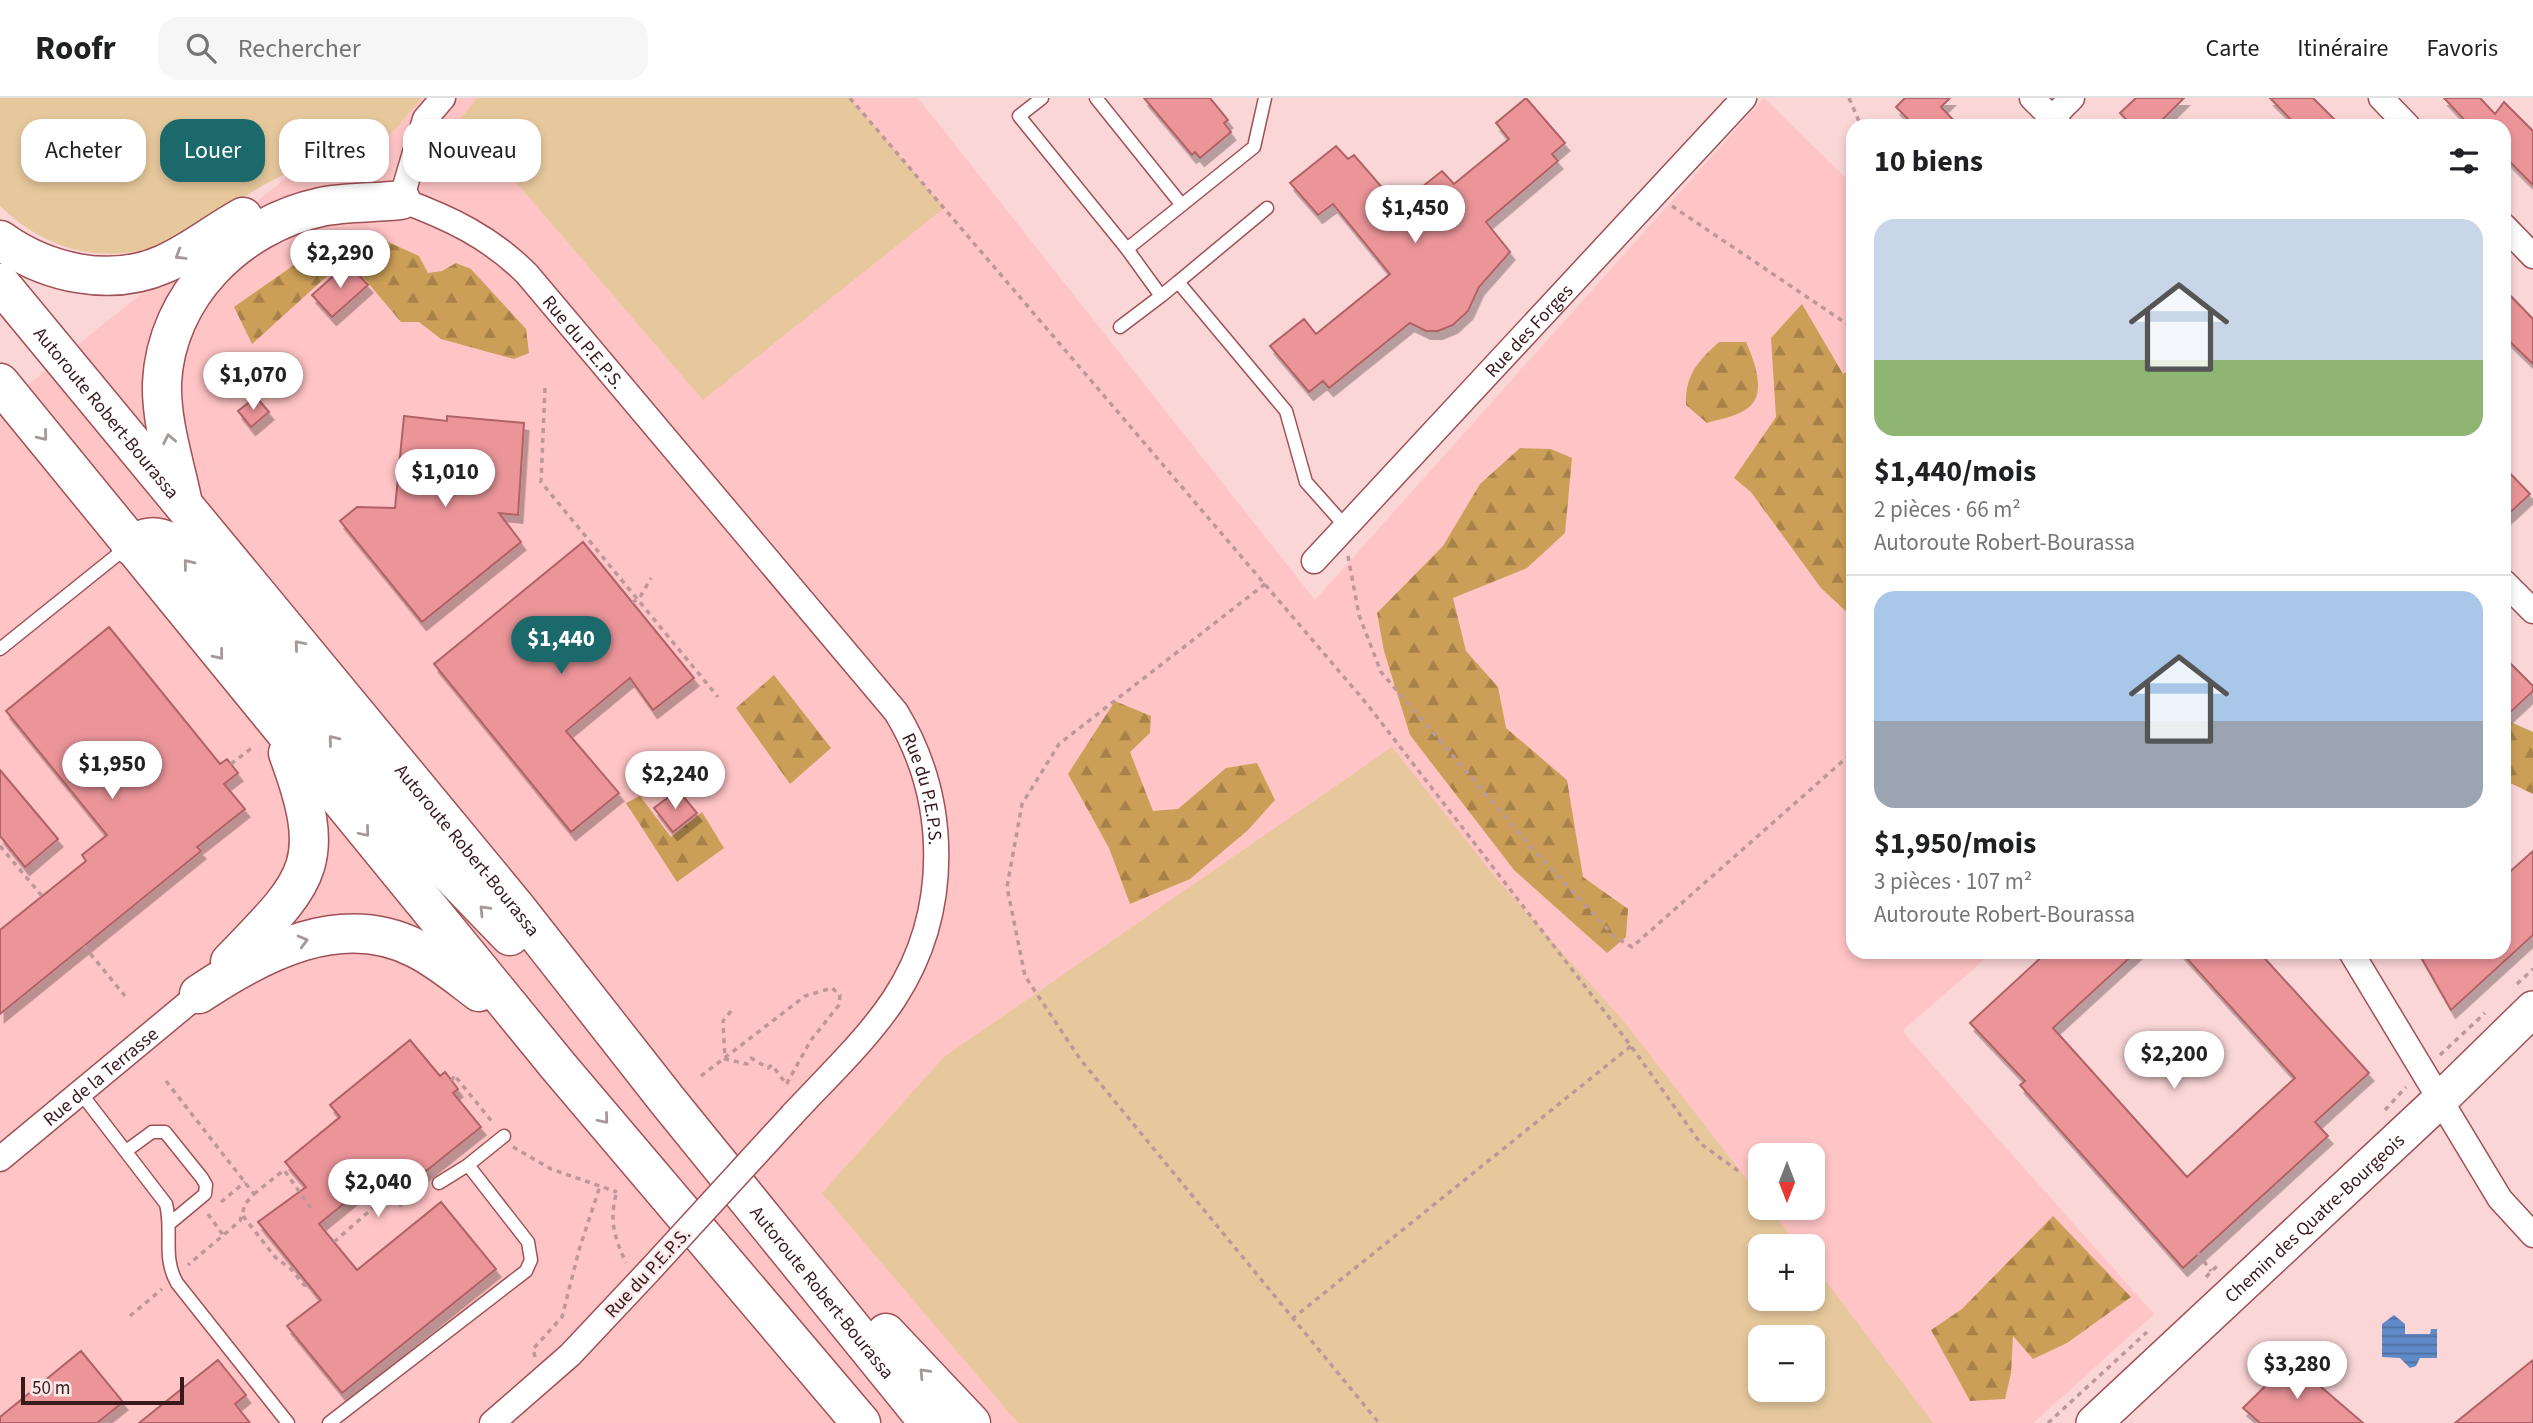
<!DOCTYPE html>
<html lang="fr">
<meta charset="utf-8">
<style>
:root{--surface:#fff;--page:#f6f6f6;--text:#202124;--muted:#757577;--line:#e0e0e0;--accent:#1c696b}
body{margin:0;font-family:"Source Sans 3",sans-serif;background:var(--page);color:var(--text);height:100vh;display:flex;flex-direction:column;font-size:26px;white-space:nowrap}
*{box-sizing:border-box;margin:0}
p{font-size:23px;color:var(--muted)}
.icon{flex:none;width:38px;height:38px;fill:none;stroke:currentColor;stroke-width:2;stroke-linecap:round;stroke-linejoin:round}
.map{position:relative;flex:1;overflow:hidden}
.panel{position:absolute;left:1846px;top:21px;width:665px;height:840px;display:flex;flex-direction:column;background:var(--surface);border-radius:21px;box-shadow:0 4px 10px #0003}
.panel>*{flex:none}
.hud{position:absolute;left:21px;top:21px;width:665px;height:63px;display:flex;gap:14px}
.needle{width:46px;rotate:180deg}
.controls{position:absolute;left:1748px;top:1045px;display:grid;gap:14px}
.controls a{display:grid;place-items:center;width:77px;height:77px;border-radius:14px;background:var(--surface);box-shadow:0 4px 10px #0003;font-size:35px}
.scale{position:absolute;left:21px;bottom:18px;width:163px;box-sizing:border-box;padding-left:7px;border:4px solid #3a191b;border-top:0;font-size:19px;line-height:24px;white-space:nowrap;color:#3a191b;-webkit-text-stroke:5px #fbe8e9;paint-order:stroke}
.price{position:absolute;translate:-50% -60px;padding:0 16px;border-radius:24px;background:#fff;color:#222;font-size:23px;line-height:46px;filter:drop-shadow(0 2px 4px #0008)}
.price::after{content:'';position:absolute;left:50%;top:42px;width:21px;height:16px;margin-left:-10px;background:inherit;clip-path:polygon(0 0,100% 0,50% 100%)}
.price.on{background:var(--accent);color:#fff}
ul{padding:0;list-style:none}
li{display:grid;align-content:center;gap:14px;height:371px;padding:0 28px}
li+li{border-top:2px solid var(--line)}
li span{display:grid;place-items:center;height:217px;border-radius:21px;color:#555}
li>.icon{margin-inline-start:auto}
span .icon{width:126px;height:126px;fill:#fffc;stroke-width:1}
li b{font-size:30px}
h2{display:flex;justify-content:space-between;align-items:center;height:84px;padding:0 28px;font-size:30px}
.tag{padding:0 24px;border-radius:21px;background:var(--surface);box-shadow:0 4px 10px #0003;font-size:24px;line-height:63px}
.tag.on{background:var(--accent);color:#fff}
header{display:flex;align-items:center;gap:42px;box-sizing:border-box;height:98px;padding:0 35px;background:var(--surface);border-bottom:2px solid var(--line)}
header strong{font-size:33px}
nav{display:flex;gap:38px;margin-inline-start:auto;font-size:24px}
.search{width:490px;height:63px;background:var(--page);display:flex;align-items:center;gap:18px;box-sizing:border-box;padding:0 24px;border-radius:21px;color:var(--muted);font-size:26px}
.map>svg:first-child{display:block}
</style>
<header>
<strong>Roofr</strong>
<div class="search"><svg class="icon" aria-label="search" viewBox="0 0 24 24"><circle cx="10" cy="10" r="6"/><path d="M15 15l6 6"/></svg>Rechercher</div>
<nav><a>Carte</a><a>Itinéraire</a><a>Favoris</a></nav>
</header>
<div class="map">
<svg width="2533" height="1325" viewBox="0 0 2533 1325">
<defs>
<pattern id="forest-firs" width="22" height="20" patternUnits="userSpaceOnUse" patternTransform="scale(1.75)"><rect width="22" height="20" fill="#cc9f58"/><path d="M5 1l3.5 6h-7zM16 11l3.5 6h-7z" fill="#a78148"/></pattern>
<pattern id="water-rules" width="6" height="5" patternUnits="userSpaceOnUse" patternTransform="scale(1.75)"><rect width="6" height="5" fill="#5f8ac7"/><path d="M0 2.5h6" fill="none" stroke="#4f70a1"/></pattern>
<filter id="shadow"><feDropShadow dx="4.5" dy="8" stdDeviation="0" flood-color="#0004"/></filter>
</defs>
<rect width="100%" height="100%" fill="#fbd6d7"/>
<path fill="#ffc4c5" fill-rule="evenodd" d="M422,0H918L1315,502L1764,0L1853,87V854H1993L1902,933L2154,1216L2033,1325H0V309L296,72L367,58ZM1760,1057H1813V1110H1760ZM1760,1148H1813V1200H1760ZM1760,1239H1813V1292H1760Z"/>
<path fill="url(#forest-firs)" d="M366,134L419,158L428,175L442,173L456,165L471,171L526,231L529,255L514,261L441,241L419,224H401L347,160L252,246L234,209L324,146Z
M1802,206L1843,276L1853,270V520L1821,490L1751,394L1734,380L1776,319L1771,240Z
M1719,244H1746C1754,262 1769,299 1745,312C1734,319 1719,321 1707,325L1686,307C1685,277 1698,263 1719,244Z
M1520,350L1551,351L1572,360L1565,435L1527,470L1453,500L1466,553L1498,589L1506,630L1567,682L1583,779L1628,811L1626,839L1607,855L1514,772L1410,637L1384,553L1377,515L1443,448L1480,386Z
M774,577L831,650L790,686L736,610Z
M1115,603L1151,618L1150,635L1130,654L1153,713L1178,711L1226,670L1257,665L1275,702L1248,732L1190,781L1130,806L1109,750L1068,676Z
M2504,621L2533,634V696L2504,682Z
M640,698L671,739L702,714L724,750L677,784L626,705Z
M2053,1118L2131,1199L2067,1245L2033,1261L2013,1238L2011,1275L2005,1301L1970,1303L1931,1232L1962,1211Z"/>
<path fill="#e6c89c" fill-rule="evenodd" d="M0,0H422C409,14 381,50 367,58C350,68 315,64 294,72C258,87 227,111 194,131C125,171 56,162 0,108Z
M477,0H850L944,110L703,302L461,20Z
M1392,649L1496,780L1625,925L1760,1098V1110H1769L1799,1148H1760V1200H1813V1166L1933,1325H1018L822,1095L944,959ZM1760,1239H1813V1292H1760Z"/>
<path fill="url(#water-rules)" d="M2394,1217L2405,1226V1236H2430L2431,1231H2437V1260H2420L2416,1268L2410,1270L2400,1260L2382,1259V1226Z"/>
<path fill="#eb9599" stroke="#b16266" stroke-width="2" filter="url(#shadow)" d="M1144,0H1210L1228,22L1224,25L1231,34L1200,60L1195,54L1192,57Z
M1526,0L1565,45L1552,56L1558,63L1486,124L1510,154L1479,189L1468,213L1453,227L1438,233H1426L1410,225L1329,290L1323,283L1309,294L1270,248L1304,221L1316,236L1390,176L1333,106L1318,117L1290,85L1336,48L1348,61L1354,57L1398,108L1442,73L1454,86L1509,41L1496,25Z
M1905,0H1950L1941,9L1959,28H1915L1896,9Z
M2136,0H2184L2156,28H2132L2120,15Z
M2270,0H2313L2341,28H2297Z
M2444,0H2480L2495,16L2504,4L2533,33V87L2504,58V28H2470Z
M348,165L368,187L332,219L312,197Z
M2504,191L2533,221V266L2504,238Z
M256,299L269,314L251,329L238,313Z
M404,318L447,323V318L524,325L518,417L499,415L521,444L422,524L340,423L357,409L395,410Z
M2504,369L2530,396L2504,420Z
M583,444L694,580L653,612L630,580L566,633L619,695L571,734L434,566Z
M109,529L220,666L227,661L238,675L224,686L245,711L197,749L201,753L0,916V832L86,763L82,757L107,737L6,613Z
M2504,559L2533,588V593L2504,620Z
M0,672L58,741L25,769L0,738Z
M678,692L697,715L673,734L654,710Z
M2533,753V837L2451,912L2418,854H2504V779Z
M2047,854H2136L2053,930L2187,1079L2295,980L2181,854H2259L2369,975L2315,1024L2328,1038L2183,1170L2020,987L2025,983L1970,925Z
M410,942L440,978L445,974L458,991L453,995L481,1029L401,1093L384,1073L319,1126L357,1172L441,1104L496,1171L342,1295L287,1228L321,1202L258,1124L306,1089L285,1064L340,1019L330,1007Z
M81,1253L123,1304L97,1325H0V1319Z
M218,1262L246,1297L235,1306L250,1325H139Z
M2533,1262V1325H2455Z
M2291,1263L2363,1325H2260L2243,1310Z"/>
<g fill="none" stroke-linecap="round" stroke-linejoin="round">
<defs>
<path id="lane" d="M1042,0L1019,18L1127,151
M1096,0L1181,106
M1265,0L1254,49L1127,151L1161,198L1178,184L1286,313L1306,384L1346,429
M1178,184L1267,110
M1120,229L1161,198
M0,551L127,449
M80,994L166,1106C173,1133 162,1159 177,1185L288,1325
M126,1053L152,1034H165L202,1080L206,1087L205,1096L169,1126
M439,1085L468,1067L504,1038
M329,1325L526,1173L531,1162L528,1144L468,1067"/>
<g id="street">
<path id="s1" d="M443,0L425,21L401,102C450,120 490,139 527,176L896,614C949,701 951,814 894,901C866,943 827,979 792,1017"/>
<path d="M2032,0L2060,28"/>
<path d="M2381,0L2408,28"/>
<path d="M2052,20L2072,0"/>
<path d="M2504,128L2533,158"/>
<path id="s2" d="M1314,463L1744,0"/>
<path d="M2504,484L2533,513"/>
<path d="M2351,854L2500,1101L2533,1137"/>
<path id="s3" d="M0,1061L199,896"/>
<path d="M492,1325L570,1257L649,1173"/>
</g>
<g id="secondary">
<path id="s4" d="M2094,1325L2441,1001L2533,911"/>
</g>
<g id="highway">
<path d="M0,142C46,175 110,190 164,166C192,154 217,133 243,119"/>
<path id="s5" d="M0,185L514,807L667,1002L929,1325"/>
<path d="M0,285L559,969L861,1325"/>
<path d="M182,401C174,363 161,324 162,285C166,198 237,127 321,109C345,104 376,105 401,102"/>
<path d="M130,447C145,439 154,436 170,444L399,723L510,838"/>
<path d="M230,864C308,783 330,768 288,655"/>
<path d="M199,896C262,854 342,812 417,851C439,862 459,879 479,894"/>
<path d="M886,1235L971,1325"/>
</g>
</defs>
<use href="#lane" stroke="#9f5156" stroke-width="15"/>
<use href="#street" stroke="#9f5156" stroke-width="27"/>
<use href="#secondary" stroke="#9f5156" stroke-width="38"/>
<use href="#highway" stroke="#9f5156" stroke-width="41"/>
<path stroke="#bc989a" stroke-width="3.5" stroke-dasharray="5 5" stroke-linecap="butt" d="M850,0L1367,606L1631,948L1701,1046L1741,1075
M1849,0L1861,28
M1672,108L1853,230
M545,290L541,384L718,599
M1348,458L1359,517L1381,574L1532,750L1615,839L1632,849L1853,654
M1265,486L1059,646L1022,706L1007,789L1025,878L1080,961L1379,1325
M632,504L639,501L651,480
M231,666L253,649
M0,748L42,798
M84,848L125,898
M2517,886L2533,871
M731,913L723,923L725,961L747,966L751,960L768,970L772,967L787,987
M2440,957L2485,915
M701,978L805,898L832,890L840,897L839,907L811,942L786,987
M166,983L254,1096L245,1106L240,1123L188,1167
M452,983L454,977L494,1026
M2385,1012L2406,989
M513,1049L551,1071L617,1094
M254,1096L284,1072L311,1110
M616,1097C609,1123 615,1141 626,1165
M221,1104L245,1084
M208,1116L223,1137
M243,1118L275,1159L291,1171L304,1187L309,1188
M334,1144L390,1095L400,1107L424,1089
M2198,1155L2211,1173
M2206,1179L2218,1167
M130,1218L162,1191
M1292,1221L1631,948
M535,1259L533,1251L562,1219L579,1152L600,1088
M2048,1325L2147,1234"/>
<use href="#lane" stroke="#fff" stroke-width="12"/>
<use href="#street" stroke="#fff" stroke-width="24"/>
<use href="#secondary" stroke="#fff" stroke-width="35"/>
<use href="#highway" stroke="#fff" stroke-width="38"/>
<defs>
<path id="street-bridge" d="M649,1173L792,1017"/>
</defs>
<use href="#street-bridge" stroke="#9f5156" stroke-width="27" stroke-linecap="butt"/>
<use href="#street-bridge" stroke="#fff" stroke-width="24"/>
</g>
<defs><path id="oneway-chevron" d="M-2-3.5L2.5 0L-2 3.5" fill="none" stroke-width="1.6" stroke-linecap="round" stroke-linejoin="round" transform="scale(1.75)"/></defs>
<g stroke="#a69898">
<use href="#oneway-chevron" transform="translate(180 157) rotate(149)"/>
<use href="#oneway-chevron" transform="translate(43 338) rotate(51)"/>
<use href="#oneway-chevron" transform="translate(169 341) rotate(-102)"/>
<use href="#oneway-chevron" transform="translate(188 466) rotate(-129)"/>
<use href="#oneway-chevron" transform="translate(299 547) rotate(-130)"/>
<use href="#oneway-chevron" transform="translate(219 557) rotate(51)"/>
<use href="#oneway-chevron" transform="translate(333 642) rotate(-129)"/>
<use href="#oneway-chevron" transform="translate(365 734) rotate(50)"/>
<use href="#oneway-chevron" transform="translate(484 812) rotate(-134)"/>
<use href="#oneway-chevron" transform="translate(303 843) rotate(-15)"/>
<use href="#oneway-chevron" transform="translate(604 1021) rotate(50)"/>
<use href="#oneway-chevron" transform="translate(924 1275) rotate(-133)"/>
</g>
<g text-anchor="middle" stroke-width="5" stroke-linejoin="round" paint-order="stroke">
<g font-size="19" fill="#3a191b" stroke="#fbe8e9">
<text dy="7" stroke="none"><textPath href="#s2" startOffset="315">Rue des Forges</textPath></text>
<text dy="7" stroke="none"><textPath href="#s1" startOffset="348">Rue du P.E.P.S.</textPath></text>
<text dy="7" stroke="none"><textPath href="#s5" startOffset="168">Autoroute Robert-Bourassa</textPath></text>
<text dy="7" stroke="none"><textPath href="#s1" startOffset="915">Rue du P.E.P.S.</textPath></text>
<text dy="7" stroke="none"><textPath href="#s5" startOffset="735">Autoroute Robert-Bourassa</textPath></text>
<text dy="7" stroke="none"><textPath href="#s3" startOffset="130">Rue de la Terrasse</textPath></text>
<text dy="7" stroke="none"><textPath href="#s4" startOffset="301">Chemin des Quatre-Bourgeois</textPath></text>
<text transform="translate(647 1174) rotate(-47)" y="7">Rue du P.E.P.S.</text>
<text dy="7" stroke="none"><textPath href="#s5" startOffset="1302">Autoroute Robert-Bourassa</textPath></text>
</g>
</g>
</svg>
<div class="controls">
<a><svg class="needle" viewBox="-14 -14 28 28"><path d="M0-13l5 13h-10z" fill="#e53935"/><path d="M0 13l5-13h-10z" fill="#757577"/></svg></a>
<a>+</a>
<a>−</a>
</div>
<div class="scale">50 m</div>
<b class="price" style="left:1415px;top:147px">$1,450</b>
<b class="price" style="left:340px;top:192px">$2,290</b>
<b class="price" style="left:253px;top:314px">$1,070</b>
<b class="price" style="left:445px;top:411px">$1,010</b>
<b class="price on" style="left:561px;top:578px">$1,440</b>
<b class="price" style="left:112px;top:703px">$1,950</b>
<b class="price" style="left:675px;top:713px">$2,240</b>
<b class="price" style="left:2174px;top:993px">$2,200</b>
<b class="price" style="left:378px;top:1121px">$2,040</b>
<b class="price" style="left:2297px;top:1303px">$3,280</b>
<div class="hud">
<a class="tag">Acheter</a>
<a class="tag on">Louer</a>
<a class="tag">Filtres</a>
<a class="tag">Nouveau</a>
</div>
<section class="panel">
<h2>10 biens<svg class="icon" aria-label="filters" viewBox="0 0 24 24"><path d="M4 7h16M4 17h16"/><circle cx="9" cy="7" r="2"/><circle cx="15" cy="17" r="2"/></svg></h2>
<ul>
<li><span style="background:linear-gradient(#c9d6e8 65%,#8fb573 0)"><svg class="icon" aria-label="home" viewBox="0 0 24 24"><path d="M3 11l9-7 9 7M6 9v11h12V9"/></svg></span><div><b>$1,440/mois</b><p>2 pièces · 66 m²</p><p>Autoroute Robert-Bourassa</p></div></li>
<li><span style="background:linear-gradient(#a9c7e8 60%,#9aa5b1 0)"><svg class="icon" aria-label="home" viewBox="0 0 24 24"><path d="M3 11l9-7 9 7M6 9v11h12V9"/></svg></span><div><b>$1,950/mois</b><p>3 pièces · 107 m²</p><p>Autoroute Robert-Bourassa</p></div></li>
</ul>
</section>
</div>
